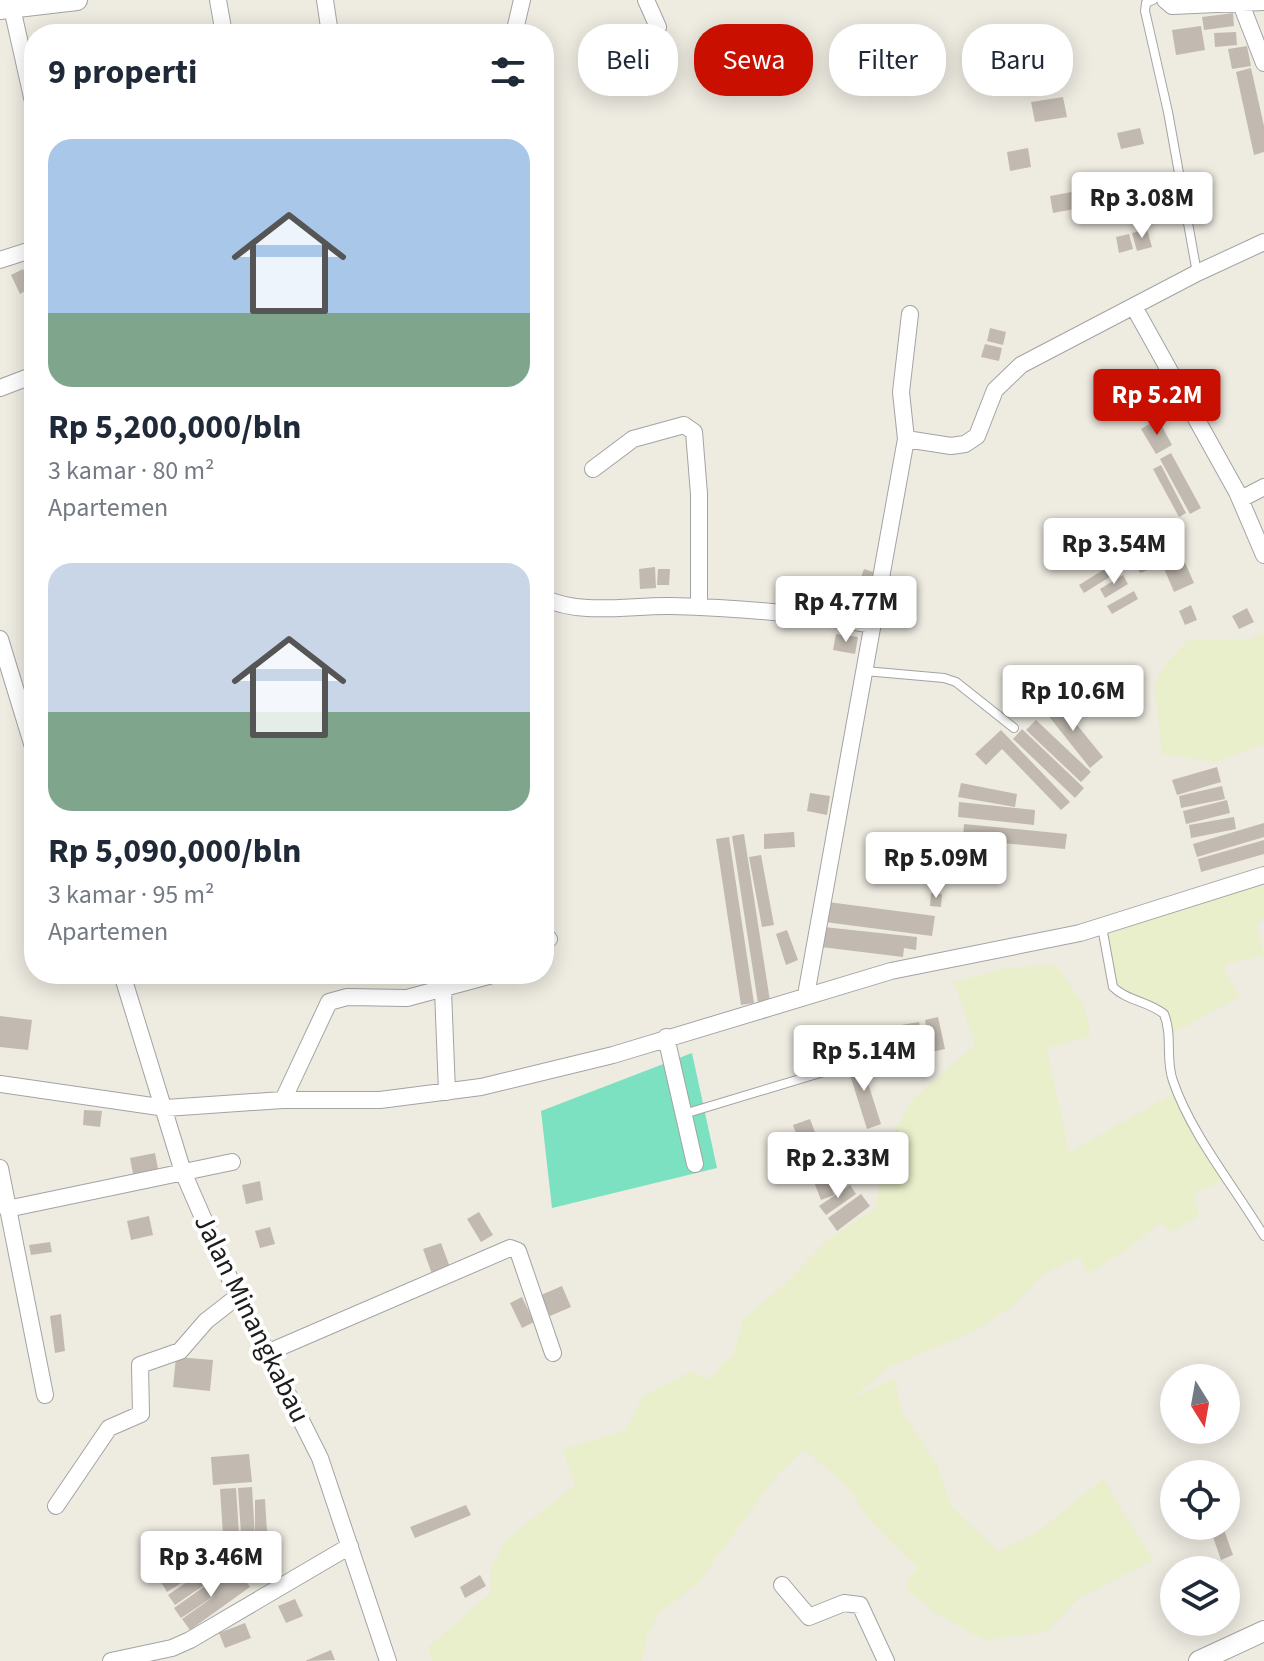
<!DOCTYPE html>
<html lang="id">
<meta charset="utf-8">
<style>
:root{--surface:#fff;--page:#f2f2f3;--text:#1f2937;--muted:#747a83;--accent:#c80f00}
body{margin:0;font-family:"Source Sans 3",sans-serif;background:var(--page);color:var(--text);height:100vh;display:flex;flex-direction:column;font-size:30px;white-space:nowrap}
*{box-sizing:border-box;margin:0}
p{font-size:26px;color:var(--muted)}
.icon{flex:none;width:44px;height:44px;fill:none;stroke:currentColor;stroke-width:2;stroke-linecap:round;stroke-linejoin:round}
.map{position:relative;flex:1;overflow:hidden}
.details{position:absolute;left:24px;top:24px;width:530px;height:960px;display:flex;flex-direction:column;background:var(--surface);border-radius:32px;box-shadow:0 4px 20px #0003}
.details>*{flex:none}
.guide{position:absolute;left:578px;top:24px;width:566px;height:72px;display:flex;gap:16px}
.needle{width:52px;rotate:169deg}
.controls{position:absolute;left:1160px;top:1364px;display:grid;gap:16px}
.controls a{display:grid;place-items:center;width:80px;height:80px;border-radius:50%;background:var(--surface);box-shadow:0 4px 20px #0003;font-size:40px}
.price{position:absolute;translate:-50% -68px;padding:0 18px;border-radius:8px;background:#fff;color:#222;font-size:26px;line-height:52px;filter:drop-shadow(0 2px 4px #0008)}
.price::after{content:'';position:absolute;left:50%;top:48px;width:24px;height:18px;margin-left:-12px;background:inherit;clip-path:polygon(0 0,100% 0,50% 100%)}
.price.selected{background:var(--accent);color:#fff}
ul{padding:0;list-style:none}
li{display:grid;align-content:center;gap:16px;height:424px;padding:0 24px}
li span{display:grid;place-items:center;height:248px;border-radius:24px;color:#555}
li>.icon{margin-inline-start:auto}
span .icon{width:144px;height:144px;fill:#fffc;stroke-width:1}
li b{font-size:34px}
h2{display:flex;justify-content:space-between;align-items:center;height:96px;padding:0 24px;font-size:34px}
.chip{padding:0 28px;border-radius:32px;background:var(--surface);box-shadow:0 4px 20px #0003;font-size:28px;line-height:72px}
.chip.selected{background:var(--accent);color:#fff}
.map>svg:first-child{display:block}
</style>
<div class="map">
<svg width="1264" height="1661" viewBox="0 0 1264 1661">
<rect width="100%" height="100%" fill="#eeebe1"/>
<path fill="#e9eecb" d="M1264,631V744L1215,762L1162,753L1154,686L1161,670L1188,640H1249Z
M1264,867V920L1257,923L1264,956L1233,962L1223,969L1240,996L1170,1035L1164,1014L1120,994L1110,979L1102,927Z
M1056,964L1084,1006L1091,1036L1047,1048L1069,1153L1177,1091L1228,1178L1194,1194L1198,1216L1171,1232L1161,1222L1124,1252L1088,1273L1079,1256L1041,1276L1013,1306L976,1330L889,1367L849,1400L895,1378L901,1410L937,1465L951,1506L997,1551L1038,1532L1103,1479L1153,1560L1080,1597L1047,1632L984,1640L933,1611L907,1590V1580L918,1568L874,1525L846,1486L804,1449L775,1477L699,1582L661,1612L647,1634L642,1661H432L428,1647L491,1593V1567L507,1539L575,1485L563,1449L625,1431L643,1396L692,1371L707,1380L734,1353L743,1319L785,1284L826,1241L876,1208L883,1153L911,1101L975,1045L954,982L1004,969Z"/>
<path fill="#7ce1c1" d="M692,1053L717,1168L552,1208L541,1111Z"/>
<path fill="#c2bab1" d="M1233,13L1234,26L1204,30L1202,17Z
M1201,26L1205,50L1176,55L1172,30Z
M1236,32L1237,45L1215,47L1214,33Z
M1247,46L1251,66L1232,69L1228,49Z
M1251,68L1264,126V152L1254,155L1236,72Z
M1063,97L1067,117L1035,122L1031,102Z
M1140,128L1144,144L1121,149L1117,133Z
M1028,148L1031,167L1010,171L1007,152Z
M1077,191L1080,208L1053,213L1050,196Z
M1147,229L1152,247L1137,251L1132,233Z
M1129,234L1133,249L1119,253L1116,237Z
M23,269L32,287L20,294L11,275Z
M990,328L1006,332L1003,345L987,341Z
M985,344L1002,348L999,361L981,357Z
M1158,419L1172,445L1156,454L1141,429Z
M1171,453L1201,508L1190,514L1160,459Z
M1161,465L1186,513L1179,517L1153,469Z
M1160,519L1164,529L1113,551L1109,541Z
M1154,538L1159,549L1135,559L1130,548Z
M1161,553L1166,563L1140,573L1136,563Z
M1183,558L1194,583L1174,592L1163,566Z
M1119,560L1124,568L1084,593L1079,585Z
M655,567L656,588L640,589L639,569Z
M658,569H670L669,585H657Z
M864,569L876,573L871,587L859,583Z
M1123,575L1128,584L1105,598L1100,589Z
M1134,591L1138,599L1112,614L1107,606Z
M1191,605L1197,620L1185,625L1179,611Z
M1247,608L1254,622L1239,629L1232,616Z
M836,634L858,637L855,654L833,650Z
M1056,699L1103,757L1090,768L1043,709Z
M1036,720L1091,772L1081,782L1026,730Z
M1022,729L1084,788L1075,798L1013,739Z
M1001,730L1070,802L1061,810L1002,749L986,765L975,754Z
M1217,767L1221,782L1177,795L1172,780Z
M961,783L1017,794L1015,807L958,797Z
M1222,786L1225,799L1181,808L1179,796Z
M810,793L830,796L827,815L807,811Z
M1227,800L1230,813L1186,824L1183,811Z
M959,802L1035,810L1034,825L958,817Z
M1234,817L1236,829L1191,838L1189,825Z
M1264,823V837L1197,857L1193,844Z
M964,824L1067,834L1065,849L963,839Z
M794,832L795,847L764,849V834Z
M744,834L770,1001L758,1003L732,836Z
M909,836L936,842L933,855L906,849Z
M729,837L754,1003L741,1005L716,839Z
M1264,840V854L1201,872L1198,859Z
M761,855L774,925L762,927L749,857Z
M931,893L942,894L941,907L930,906Z
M828,902L935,916L932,936L825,922Z
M824,927L917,937L916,950L904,948L903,957L821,947Z
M787,930L798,960L786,965L776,934Z
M0,1016L32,1020L28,1050L0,1047Z
M938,1017L945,1049L931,1052L925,1020Z
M919,1022L924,1051L906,1054L901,1025Z
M860,1058L881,1124L867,1129L846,1062Z
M84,1110L102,1111L100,1127L83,1125Z
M810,1119L816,1135L799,1142L793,1125Z
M812,1139L834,1195L821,1200L799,1143Z
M155,1153L159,1174L134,1179L130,1158Z
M260,1181L263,1200L246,1204L242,1185Z
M850,1185L856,1194L826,1215L819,1206Z
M861,1194L870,1206L837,1231L828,1218Z
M479,1212L493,1235L481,1242L467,1219Z
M149,1216L153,1235L131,1240L127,1221Z
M270,1227L275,1244L260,1248L255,1231Z
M50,1242L52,1252L31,1255L29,1245Z
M441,1243L451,1270L433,1277L423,1249Z
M562,1286L571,1307L550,1316L541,1295Z
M522,1297L534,1322L522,1328L510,1303Z
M61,1314L65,1351L55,1353L50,1316Z
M176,1357L213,1360L210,1391L173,1387Z
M249,1454L252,1482L213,1485L211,1457Z
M252,1487L255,1537V1500L265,1499L268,1548L256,1549L257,1563L243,1564L238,1488Z
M236,1488L241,1565H225L220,1489Z
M466,1505L471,1515L415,1538L410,1527Z
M1223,1527L1233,1555L1221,1560L1211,1531Z
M196,1559L203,1569L167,1592L161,1582Z
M219,1560L226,1570L175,1605L168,1595Z
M229,1569L237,1580L242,1576L250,1587L190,1630L182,1619L223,1590L181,1618L174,1608Z
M480,1575L486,1586L465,1598L460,1587Z
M295,1599L303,1616L286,1623L278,1606Z
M245,1623L251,1638L225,1648L219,1633Z
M331,1650L335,1660L305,1661Z"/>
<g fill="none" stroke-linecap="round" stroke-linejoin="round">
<defs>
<path id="service" d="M1153,0L1146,3L1145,11L1168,112L1197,273
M865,671L944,678L956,682L1014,728
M1102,927L1113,987C1127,1001 1148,1001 1164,1014C1173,1036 1165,1059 1173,1081C1192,1136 1234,1186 1264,1236
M684,1114L830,1070"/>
<path id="minor" d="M218,0L224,34
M325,0L330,34
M646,0L658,27
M1165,0L1172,6L1264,2
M1241,4L1264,63
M12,8L34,106
M514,34L522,0
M0,260L34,249
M1134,307L1237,492L1264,555
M0,388L34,375
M906,439L951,446L965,444L977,436L995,390L1021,365L1197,273L1264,242
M593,469L633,439L684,425L694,432L699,494V607
M1241,499L1264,487
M544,598C581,616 631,605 671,606C739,608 805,613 872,625
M0,639L34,750
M544,941L549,939
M122,974L183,1172L227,1273L320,1458L388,1661
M443,990L447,1092
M806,995L906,439L901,392L910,314
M666,1037L695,1164
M0,1084L166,1108L283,1100H380L481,1087L613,1055L891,971L1080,933L1264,875
M283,1100L329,1002L347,997L407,998L496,974
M0,1168L45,1395
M7,1209L232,1162
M269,1352L510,1248L518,1251L553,1353
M56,1506L109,1428L141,1414L140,1365L180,1351L206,1321L238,1296
M782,1585L809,1617L844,1603L860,1605L886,1661
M111,1661L172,1648L190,1640L350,1546"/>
<path id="tertiary" d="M0,9L77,0
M1199,1661L1264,1631"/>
</defs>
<use href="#service" stroke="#a3a3a3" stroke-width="10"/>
<use href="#minor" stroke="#a3a3a3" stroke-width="18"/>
<use href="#tertiary" stroke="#a3a3a3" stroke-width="22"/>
<use href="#service" stroke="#fff" stroke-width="8"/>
<use href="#minor" stroke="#fff" stroke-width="16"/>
<use href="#tertiary" stroke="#fff" stroke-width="20"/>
</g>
<g text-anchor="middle" stroke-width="8" stroke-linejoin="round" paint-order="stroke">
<g font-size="28" fill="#1c1c1c" stroke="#fff">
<text transform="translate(253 1318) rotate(64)" y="10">Jalan Minangkabau</text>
</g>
</g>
</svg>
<div class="controls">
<a><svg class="needle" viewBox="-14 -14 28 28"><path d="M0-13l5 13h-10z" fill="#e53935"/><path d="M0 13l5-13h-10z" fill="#747a83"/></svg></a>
<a><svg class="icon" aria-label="locate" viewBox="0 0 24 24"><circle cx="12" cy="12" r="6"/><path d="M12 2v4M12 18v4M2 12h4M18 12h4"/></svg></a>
<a><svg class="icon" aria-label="layers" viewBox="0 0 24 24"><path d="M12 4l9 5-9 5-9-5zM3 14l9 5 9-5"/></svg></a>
</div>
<b class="price" style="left:1142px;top:240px">Rp 3.08M</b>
<b class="price selected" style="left:1157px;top:437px">Rp 5.2M</b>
<b class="price" style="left:1114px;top:586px">Rp 3.54M</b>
<b class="price" style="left:846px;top:644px">Rp 4.77M</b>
<b class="price" style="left:1073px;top:733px">Rp 10.6M</b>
<b class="price" style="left:936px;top:900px">Rp 5.09M</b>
<b class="price" style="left:864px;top:1093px">Rp 5.14M</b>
<b class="price" style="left:838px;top:1200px">Rp 2.33M</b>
<b class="price" style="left:211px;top:1599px">Rp 3.46M</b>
<div class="guide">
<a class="chip">Beli</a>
<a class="chip selected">Sewa</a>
<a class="chip">Filter</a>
<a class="chip">Baru</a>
</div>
<section class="details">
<h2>9 properti<svg class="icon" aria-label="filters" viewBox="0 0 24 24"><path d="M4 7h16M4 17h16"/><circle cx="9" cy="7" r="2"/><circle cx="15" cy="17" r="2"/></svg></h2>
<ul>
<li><span style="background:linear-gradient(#a9c7e8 70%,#7fa58c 0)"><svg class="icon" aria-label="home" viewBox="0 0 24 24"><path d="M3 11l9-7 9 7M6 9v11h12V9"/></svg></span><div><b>Rp 5,200,000/bln</b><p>3 kamar · 80 m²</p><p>Apartemen</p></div></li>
<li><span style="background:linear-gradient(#c9d6e8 60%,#7fa58c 0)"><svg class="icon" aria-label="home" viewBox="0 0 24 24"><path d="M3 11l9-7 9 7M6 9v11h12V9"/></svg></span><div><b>Rp 5,090,000/bln</b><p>3 kamar · 95 m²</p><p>Apartemen</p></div></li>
</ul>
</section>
</div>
